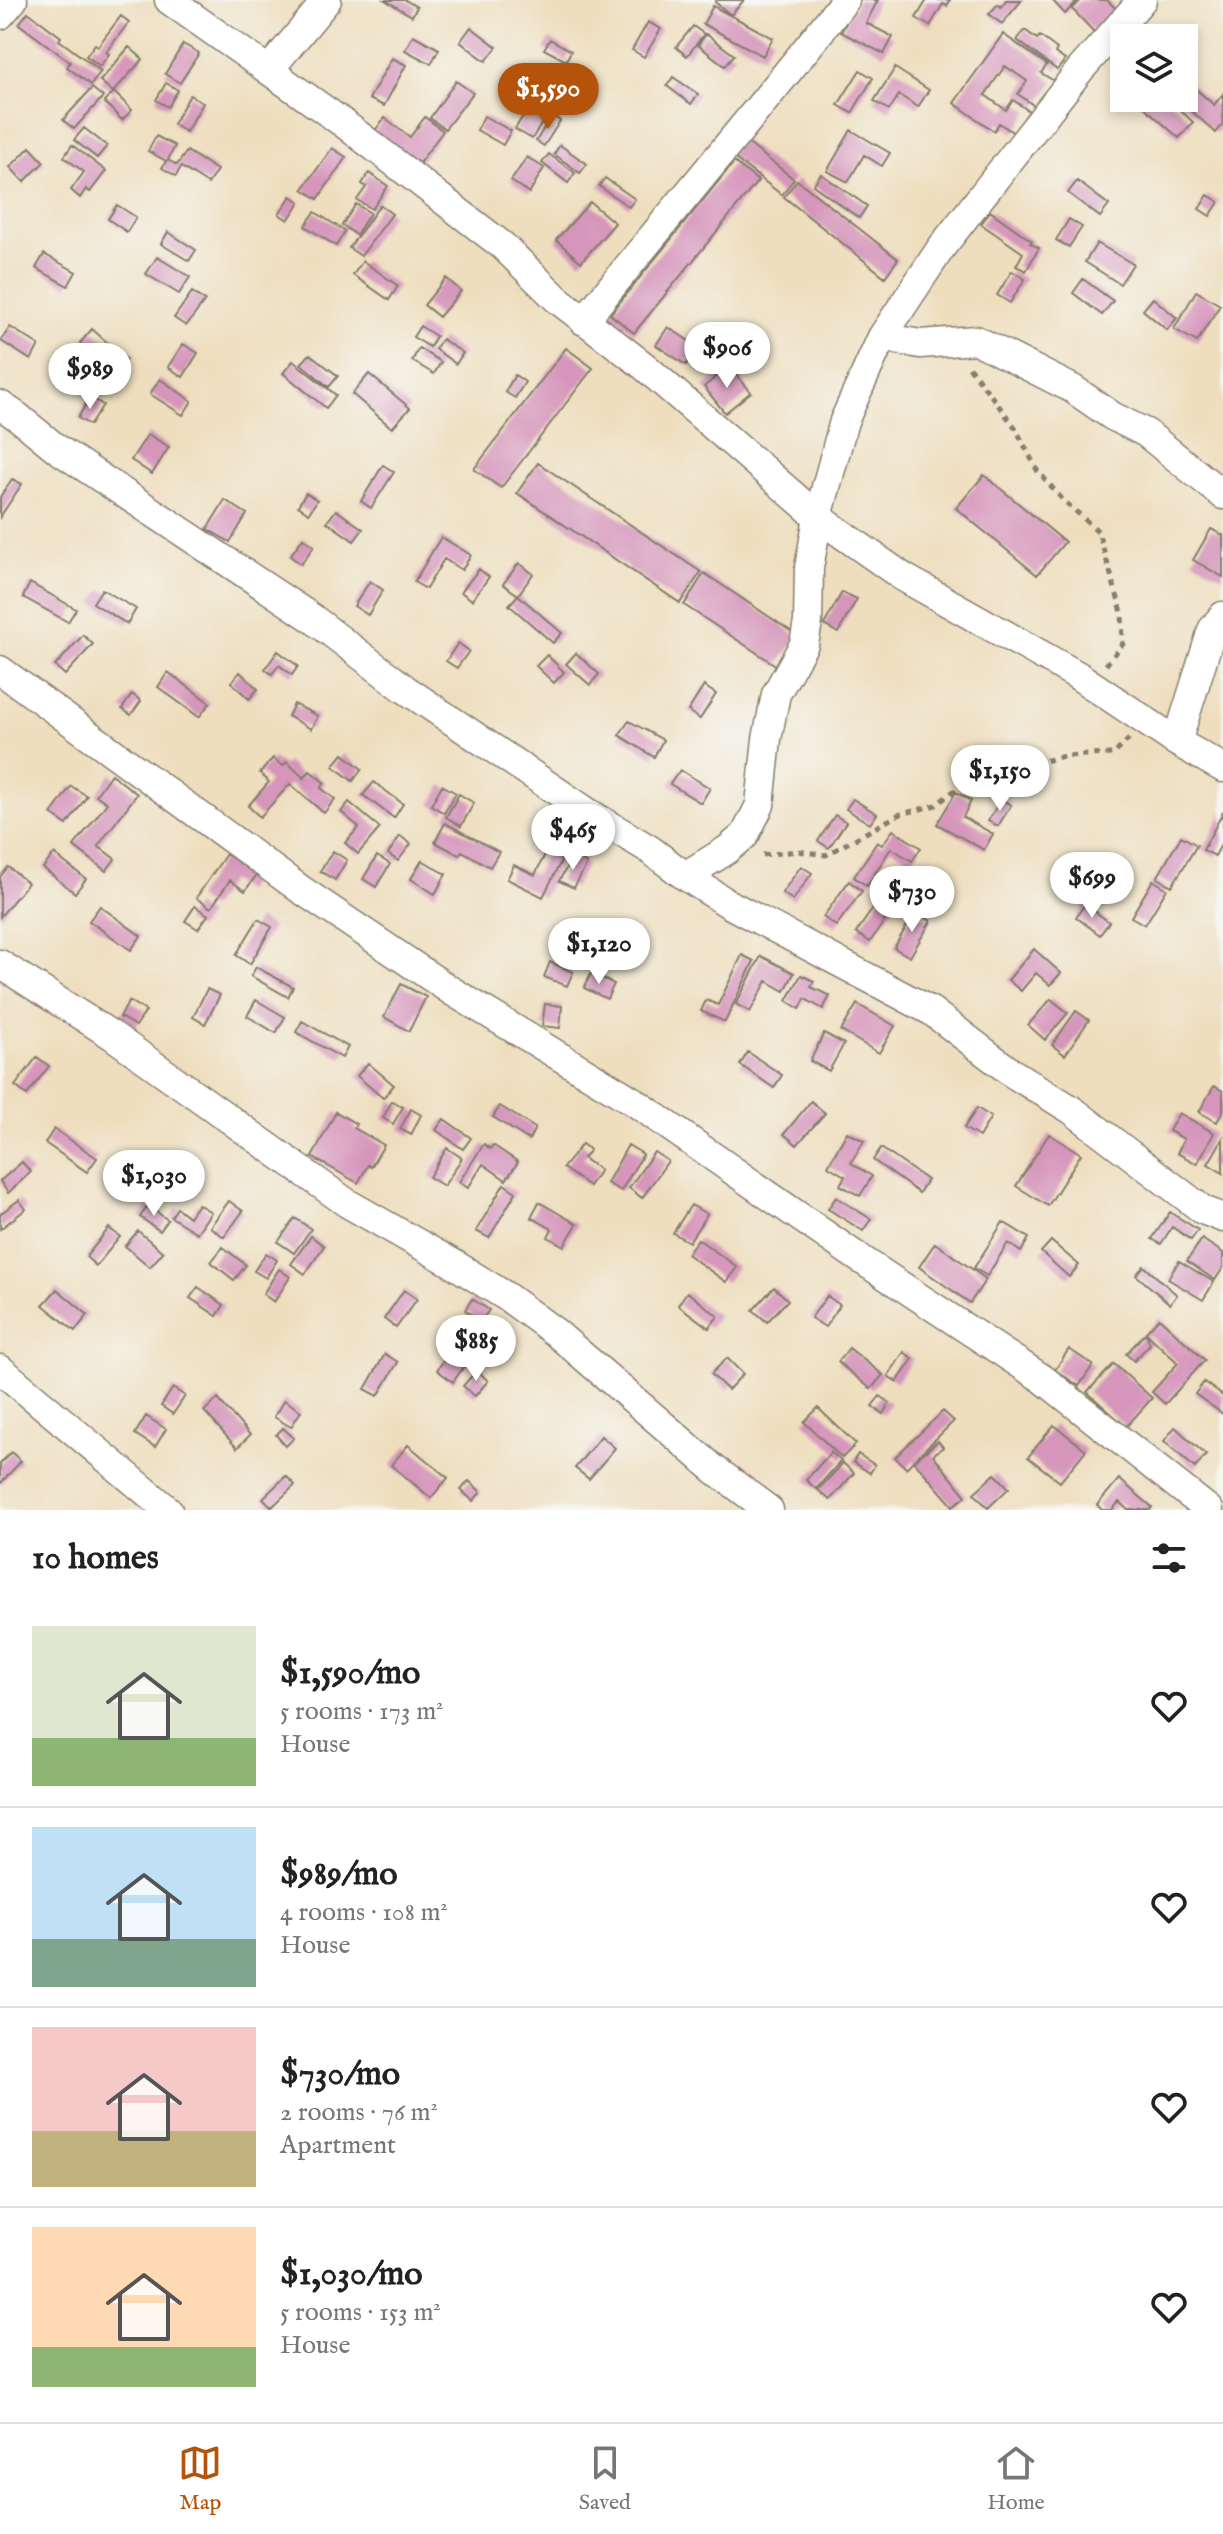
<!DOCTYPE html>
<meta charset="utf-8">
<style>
:root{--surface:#fff;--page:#f6f6f6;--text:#222;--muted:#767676;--line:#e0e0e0;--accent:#b45309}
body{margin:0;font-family:"IM FELL English",serif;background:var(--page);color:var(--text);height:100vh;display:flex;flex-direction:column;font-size:30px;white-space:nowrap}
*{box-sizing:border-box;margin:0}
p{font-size:26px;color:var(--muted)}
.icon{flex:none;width:44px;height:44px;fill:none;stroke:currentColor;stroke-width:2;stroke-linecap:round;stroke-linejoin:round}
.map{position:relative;height:1510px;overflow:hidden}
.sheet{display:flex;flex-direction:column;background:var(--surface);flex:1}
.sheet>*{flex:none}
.controls{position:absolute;left:1110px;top:24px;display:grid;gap:16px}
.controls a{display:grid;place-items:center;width:88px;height:88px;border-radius:0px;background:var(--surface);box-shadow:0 4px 12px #0003;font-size:40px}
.price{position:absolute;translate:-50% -68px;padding:0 18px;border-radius:28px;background:#fff;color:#222;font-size:26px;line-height:52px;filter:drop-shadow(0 2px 4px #0008)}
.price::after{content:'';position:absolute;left:50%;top:48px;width:24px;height:18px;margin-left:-12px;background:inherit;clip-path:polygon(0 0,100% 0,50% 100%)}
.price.active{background:var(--accent);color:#fff}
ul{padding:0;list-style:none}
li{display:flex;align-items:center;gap:24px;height:200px;padding:0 32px}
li+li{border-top:2px solid var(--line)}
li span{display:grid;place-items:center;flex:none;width:224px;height:160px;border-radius:0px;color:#555}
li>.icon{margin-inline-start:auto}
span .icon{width:96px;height:96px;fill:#fffc;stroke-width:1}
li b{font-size:34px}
h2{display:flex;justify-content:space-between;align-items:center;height:96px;padding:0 32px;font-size:34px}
.menu{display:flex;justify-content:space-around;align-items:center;height:112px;border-top:2px solid var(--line);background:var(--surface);font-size:22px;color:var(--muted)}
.menu a{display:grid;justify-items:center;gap:4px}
.menu .active{color:var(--accent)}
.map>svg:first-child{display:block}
</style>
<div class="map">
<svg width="1223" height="1510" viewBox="0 0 1223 1510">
<rect width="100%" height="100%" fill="#f6f6f2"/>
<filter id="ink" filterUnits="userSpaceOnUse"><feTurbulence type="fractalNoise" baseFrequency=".0125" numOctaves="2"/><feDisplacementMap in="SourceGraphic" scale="16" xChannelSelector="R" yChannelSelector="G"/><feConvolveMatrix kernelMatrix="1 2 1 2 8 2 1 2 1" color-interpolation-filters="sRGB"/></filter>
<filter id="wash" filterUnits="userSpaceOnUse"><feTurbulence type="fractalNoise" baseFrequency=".006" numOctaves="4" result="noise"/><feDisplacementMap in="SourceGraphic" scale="32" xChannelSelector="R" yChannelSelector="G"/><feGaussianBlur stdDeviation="1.8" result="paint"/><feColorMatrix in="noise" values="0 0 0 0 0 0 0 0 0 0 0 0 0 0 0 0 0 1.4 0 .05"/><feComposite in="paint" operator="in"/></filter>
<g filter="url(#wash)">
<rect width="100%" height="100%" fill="#eedebe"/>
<g id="blocks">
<path fill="#d695bb" d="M385,0H405L417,7L412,16Z
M717,0H744L731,15L715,2Z
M858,0H878L866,23L893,37L884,54L841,32Z
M927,0H950L947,6L943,4L930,26L916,18Z
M1006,0H1022L1002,24L989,14L998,4L1001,7Z
M1052,0H1078L1065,14Z
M1081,0H1107L1119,12L1096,34L1072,9Z
M713,6L773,38L763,56L703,24Z
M28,12L61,37L59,40L101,71L91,85L67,67L70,62L19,24Z
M121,16L129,22L106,52L109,54L100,66L86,56L95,44L98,46Z
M648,22L661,29L644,57L632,50Z
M693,26L704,34L687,56L676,47Z
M471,27L497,47L486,61L460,42Z
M1025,30L1037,39L1040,36L1057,49L1055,53L1065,60L1057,70L1017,40Z
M706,34L734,55L725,66L698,45Z
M1003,34L1047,65L1041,73L1054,81L1036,107L1018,94L1027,81L1005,66L985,95L1006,110L1013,100L1029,111L1014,133L999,123L994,131L954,103Z
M413,35L439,49L431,64L405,50Z
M550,39L571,51L566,61L544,49Z
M183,44L199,53L180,83L165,74Z
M129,47L143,59L113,92L100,81Z
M392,58L406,65L384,106L369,99Z
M895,68L929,90L918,107L899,95L889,110L874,101Z
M860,70L873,78L852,113L838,105Z
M673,77L698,94L691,104L667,86Z
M456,81L473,93L445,129L430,118Z
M1188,82L1214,105L1223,94V124L1216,133L1177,98H1184V87Z
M166,83L178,90L168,107L156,100Z
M92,88L103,97L74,129L63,120Z
M114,92L132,110L122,120L104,102Z
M190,95L203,103L186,132L173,124Z
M1150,98H1167L1193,122L1179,138L1143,106Z
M531,103L548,113L532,139L515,129Z
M552,115L560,121L544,146L536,141Z
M484,116L511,131L503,145L477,130Z
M425,117L443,131L417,166L373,133L385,118L410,137Z
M84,128L107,146L97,158L74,140Z
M851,130L890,153L882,166L864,155L848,182L827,171Z
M156,136L175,146L168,160L177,165L187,151L217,170L208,184L181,167L176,176L162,168L166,161L148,151Z
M741,138L794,179L782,195L729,154Z
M72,145L106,171L90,192L86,189L80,198L71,190L84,172L64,157Z
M560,145L587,164L580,173L554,154Z
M30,147L44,162L24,182L10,167Z
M332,148L346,157L318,199L303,189Z
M549,154L575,173L568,183L542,163Z
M527,157L544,168L529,193L511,181Z
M734,162L758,181L634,333L610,314Z
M369,173L388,186L372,209L357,200L366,187L362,184Z
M821,174L867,206L859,218L813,185Z
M605,178L635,199L629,207L599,186Z
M797,180L898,259L885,277L784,197Z
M1077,181L1109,205L1100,217L1068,193Z
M1208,195L1219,202L1210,216L1199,209Z
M291,196L300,202L288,220L279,214Z
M590,202L615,223L581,262L556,240Z
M356,204L370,213L356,235L342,225Z
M117,205L136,217L127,232L108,219Z
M380,205L392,214L361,256L349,248Z
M990,211L1032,241L1030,243L1039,248L1026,271L1016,266L1023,253L981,224Z
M315,212L345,231L336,246L305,226Z
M1069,219L1082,227L1069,247L1056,240Z
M168,232L196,250L189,261L161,244Z
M1097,243L1133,264L1120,284L1085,262Z
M44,254L76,272L68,286L36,268Z
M157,257L190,277L179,294L146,274Z
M363,261L398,286L389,300L353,275Z
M1012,271L1025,279L1010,303L997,295Z
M446,278L461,291L439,317L424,305Z
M1083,279L1113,301L1102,315L1073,293Z
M1196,291L1220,305L1197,342L1174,329Z
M192,292L205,301L186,326L174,318Z
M1153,298L1177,318L1167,330L1143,310Z
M420,326L436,336L430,347L413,337Z
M10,327L39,345L31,360L1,341Z
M668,327L698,347L686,365L656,345Z
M92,329L126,359L115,372L80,343Z
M442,339L463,353L456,364L435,349Z
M183,344L198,353L183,377L168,367Z
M419,348L441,362L434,374L412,361Z
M566,348L593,368L501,488L474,469Z
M310,354L338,376L329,387L301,364Z
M293,361L336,395L326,408L283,373Z
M729,366L751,392L725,413L704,387Z
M369,374L410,408L392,428L352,394Z
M515,375L525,382L515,398L505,392Z
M160,379L192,401L183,415L150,394Z
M90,397L103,405L90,425L78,418Z
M148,434L169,447L152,474L131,460Z
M538,463L701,572L680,603L517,493Z
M383,465L394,472L371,508L361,501Z
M984,475L1065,542L1037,575L956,508Z
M12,479L22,484L0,517V497Z
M306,493L317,500L309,513L298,506Z
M225,500L247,514L230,542L207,529Z
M336,510L363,529L354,541L327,522Z
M1211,529L1223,535V577L1193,560Z
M441,537L471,555L462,570L444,559L426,589L414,582Z
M303,538L314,546L301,564L290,556Z
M519,563L533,574L518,595L503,584Z
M479,569L489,577L472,600L461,592Z
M704,573L798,636L777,666L684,605Z
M370,581L383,590L368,615L354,606Z
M30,583L76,609L68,622L23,597Z
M102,589L136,609L127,624L93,603Z
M842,592L857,599L838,633L824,625Z
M518,595L562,633L553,643L509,605Z
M83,635L93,644L65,675L55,666Z
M458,643L469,651L457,668L446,661Z
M278,651L298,666L292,675L279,665L272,674L265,669Z
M576,653L599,674L590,685L566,664Z
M547,655L564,672L554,683L536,666Z
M168,672L210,703L199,717L158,687Z
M240,672L258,689L249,699L231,682Z
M704,686L716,694L700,719L688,711Z
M132,694L141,701L131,715L122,709Z
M294,704L318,716L311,729L288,716Z
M629,721L663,740L654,757L619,735Z
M343,754L362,769L353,781L333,766Z
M273,758L283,766L287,762L304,778L310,771L325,783L321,788L335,799L324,813L290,784L260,817L248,806L269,782L260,773Z
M680,770L710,788L701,803L670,784Z
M111,774L137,794L98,846L115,859L106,871L74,846L107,803L96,795Z
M374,782L403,804L394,818L363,795Z
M442,785L456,793L444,813L431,805Z
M71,786L87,796L67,825L51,814Z
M956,792L971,801L963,817L993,834L984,850L937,824Z
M459,794L474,803L461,826L446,817Z
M853,799L877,814L870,824L846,809Z
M1001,799L1011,805L998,826L988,821Z
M349,802L380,828L358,854L345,843L359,827L341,812Z
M1223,812V841L1215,856L1203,850Z
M835,815L846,822L829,848L818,841Z
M445,823L499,852L490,867L462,851L459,855L435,842Z
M893,830L921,848L912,861L891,848L867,886L854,877L877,842L882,845Z
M400,836L411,844L398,861L388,854Z
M1181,836L1197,845L1172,886L1157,878Z
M333,851L347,860L335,880L320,871Z
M546,852L562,859L543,897L507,879L514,865L535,875Z
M54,854L86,879L75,893L43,868Z
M226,854L257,874L245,891L230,880L211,908L196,898Z
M377,856L390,864L376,887L363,879Z
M573,856L587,864L574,888L559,881Z
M422,860L446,874L435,894L411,879Z
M801,866L812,873L793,900L782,893Z
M8,867L28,883L0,917V877Z
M930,876L940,883L920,910L910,903Z
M1153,880L1167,889L1145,925L1131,917Z
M849,881L862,891L836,926L823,917Z
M891,883L910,895L903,906L884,895Z
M880,898L894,907L870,942L856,933Z
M1085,904L1109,922L1100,935L1076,917Z
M100,906L141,936L131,950L89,921Z
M195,906L208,915L198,929L185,921Z
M915,912L931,921L910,957L894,948Z
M258,919L272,927L250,964L236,955Z
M611,939L626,946L623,951L634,957L629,966L604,953Z
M1034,949L1061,973L1050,985L1036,973L1021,991L1008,980Z
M742,955L754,961L725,1022L701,1011L706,1000L718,1005Z
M761,956L794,973L785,991L767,981L750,1012L736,1004Z
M550,962L573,972L567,986L544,977Z
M256,967L293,987L288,997L251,976Z
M591,973L614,984L607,999L584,988Z
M801,975L814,981L811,987L830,996L823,1009L805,999L800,1009L787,1001Z
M401,984L426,997L409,1031L384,1017Z
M207,989L220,995L205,1024L193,1017Z
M1051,999L1068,1013L1045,1040L1028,1025Z
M256,1000L285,1017L276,1033L247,1016Z
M129,1001L146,1011L136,1026L120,1017Z
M545,1004L562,1006L560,1028L542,1026Z
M857,1004L895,1026L879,1053L841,1031Z
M1076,1011L1089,1020L1065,1055L1052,1045Z
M302,1021L348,1047L342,1058L296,1032Z
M824,1033L844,1044L829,1071L810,1061Z
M748,1052L782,1075L774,1088L740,1065Z
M37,1057L49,1066L27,1095L15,1086Z
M368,1063L394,1085L383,1098L357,1076Z
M1214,1086L1223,1091V1111L1217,1122L1199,1112Z
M392,1101L403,1107L393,1124L383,1118Z
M811,1101L825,1113L797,1145L784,1134Z
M500,1106L535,1128L529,1140L493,1117Z
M977,1108L991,1117L979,1137L964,1128Z
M411,1109L421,1115L411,1135L400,1129Z
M336,1112L356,1124L354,1128L384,1145L371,1167L368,1165L358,1183L312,1157Z
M1179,1113L1214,1133L1197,1164L1177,1153L1184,1139L1169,1131Z
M444,1119L471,1138L463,1149L436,1130Z
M54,1129L97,1158L87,1172L45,1143Z
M847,1132L864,1141L851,1163L872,1176L860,1196L840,1185L845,1176L828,1166Z
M1049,1134L1081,1154L1048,1206L1016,1186Z
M1223,1138V1173L1208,1164Z
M484,1144L490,1149L493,1145L518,1162L506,1180L483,1164L468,1188L459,1182Z
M582,1144L590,1150L583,1158L600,1170L589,1186L563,1168Z
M628,1145L643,1154L621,1191L607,1183Z
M447,1148L462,1158L444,1186L429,1177Z
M881,1148L927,1180L919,1193L873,1160Z
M654,1152L668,1161L642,1198L629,1188Z
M22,1162L31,1172L8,1193L0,1181Z
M122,1162L132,1172L117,1187L108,1177Z
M146,1166L158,1175L142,1201L129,1192Z
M504,1184L516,1192L489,1238L476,1231Z
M836,1197L871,1219L863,1231L828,1209Z
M19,1200L26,1209L0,1229V1214Z
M229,1201L243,1211L224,1237L210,1227Z
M539,1202L577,1224L564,1246L548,1237L552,1229L531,1217Z
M198,1204L211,1212L197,1233L171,1217L177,1208L189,1217Z
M691,1205L707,1214L689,1242L673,1233Z
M148,1206L168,1220L160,1231L140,1217Z
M1170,1212L1198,1230L1191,1240L1172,1227L1161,1244L1152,1239Z
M295,1218L311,1229L294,1253L278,1242Z
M1003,1222L1029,1238L1021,1252L1008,1243L987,1276L974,1268Z
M109,1228L120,1237L96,1266L86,1257Z
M138,1231L163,1252L150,1267L125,1246Z
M311,1236L324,1246L305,1274L291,1264Z
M698,1239L737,1267L726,1282L687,1254Z
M1202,1239L1223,1253V1268L1215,1280L1187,1261Z
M1051,1241L1079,1265L1069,1277L1041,1252Z
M935,1243L986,1279L970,1303L919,1267Z
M223,1247L246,1265L234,1280L211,1262Z
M266,1253L277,1260L266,1278L254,1271Z
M1179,1261L1214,1282L1203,1300L1168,1279Z
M1144,1266L1177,1295L1170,1304L1136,1275Z
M279,1269L290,1277L274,1302L263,1294Z
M198,1287L224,1305L217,1316L190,1298Z
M774,1287L788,1300L767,1322L753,1310Z
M57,1289L88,1315L75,1331L43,1305Z
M404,1290L417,1299L396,1328L384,1319Z
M687,1292L718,1316L709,1328L678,1305Z
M827,1296L840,1305L825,1327L811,1318Z
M472,1299L489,1310L481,1321L465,1310Z
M1159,1318L1205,1360L1165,1404L1152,1392L1178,1363L1146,1333L1150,1344L1134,1361L1126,1354Z
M454,1346L470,1358L453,1382L437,1370Z
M849,1348L883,1375L871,1389L838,1362Z
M1069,1349L1093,1365L1079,1386L1055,1370Z
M904,1352L913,1359L897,1382L888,1376Z
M385,1354L398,1362L378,1396L365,1389Z
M727,1358L743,1374L728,1390L711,1374Z
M1114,1364L1152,1398L1126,1427L1087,1392Z
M477,1370L488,1381L475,1396L463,1386Z
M1204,1382L1223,1396V1414L1195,1394Z
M173,1388L185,1396L173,1414L161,1406Z
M880,1396L890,1403L883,1414L872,1406Z
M218,1399L250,1435L237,1448L204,1411Z
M284,1400L301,1411L291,1427L274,1417Z
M818,1408L856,1444L842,1458L804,1422Z
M943,1411L954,1421L906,1468L895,1457Z
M146,1416L166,1429L155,1447L135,1434Z
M1054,1425L1086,1450L1060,1482L1028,1457Z
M1175,1427L1206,1455L1195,1468L1164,1441Z
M283,1428L294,1438L286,1446L276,1435Z
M601,1436L615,1448L589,1479L575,1468Z
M938,1441L943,1447L933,1455L966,1496L953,1506L914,1461Z
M408,1445L448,1478L431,1498L391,1465Z
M11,1452L21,1461L0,1484V1464Z
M831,1452L841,1461L816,1489L806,1480Z
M858,1454L875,1465L870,1473L853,1462Z
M843,1463L854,1473L830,1500L818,1490Z
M995,1474L1009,1488L988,1508L974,1493Z
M286,1476L295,1485L272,1507L263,1498Z
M1119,1479L1152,1507L1150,1510H1128L1119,1502L1112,1510H1102L1097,1505Z
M469,1481L481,1492L473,1501L461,1490Z"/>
</g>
</g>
<g filter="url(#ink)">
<use href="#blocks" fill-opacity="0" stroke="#857d6d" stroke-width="2"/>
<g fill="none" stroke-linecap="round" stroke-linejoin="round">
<defs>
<path id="minor" d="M169,0L343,123L503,246L557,299L644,366L818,517L903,577L1077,675L1177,742L1223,768
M0,15L13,0
M269,70L327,0
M584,321C670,213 760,109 845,0
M882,337L920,344L976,340L1073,389L1112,416L1146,433L1223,495
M0,405L18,417L56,448L312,618L405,689L589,813L649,849L685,876L729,904L931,1011L1012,1073L1072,1110L1203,1210L1223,1218
M0,670L300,889L450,990L633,1101L853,1254L1043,1379L1209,1510
M1177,742L1212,630L1223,616
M685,876L727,850L745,835L760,805L767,739L776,694L804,644L808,622L809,568L818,517L844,421L882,337L941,248L1080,70L1142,0
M0,964L113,1036L347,1203L454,1264L507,1297L555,1332L714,1469L769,1510
M0,1369L168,1510"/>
</defs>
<use href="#minor" stroke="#857d6d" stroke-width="31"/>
<path stroke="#857d6d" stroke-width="5" stroke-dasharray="6 6" stroke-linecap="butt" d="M969,367L1015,427L1037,470L1062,499L1098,531L1122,612L1123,644L1106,665
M763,855L798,851L826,855L898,815L936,805L960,786L1007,789L1036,763L1064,756L1114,754L1129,739"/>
<use href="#minor" stroke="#fff" stroke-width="28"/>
</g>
</g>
</svg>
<div class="controls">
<a><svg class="icon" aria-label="layers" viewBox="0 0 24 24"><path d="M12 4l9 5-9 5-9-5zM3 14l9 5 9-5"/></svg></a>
</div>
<b class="price active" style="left:548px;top:131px">$1,590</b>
<b class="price" style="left:727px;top:390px">$906</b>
<b class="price" style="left:90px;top:411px">$989</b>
<b class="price" style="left:1000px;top:813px">$1,150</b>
<b class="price" style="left:573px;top:872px">$465</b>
<b class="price" style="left:1092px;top:920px">$699</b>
<b class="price" style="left:912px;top:934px">$730</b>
<b class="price" style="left:599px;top:986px">$1,120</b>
<b class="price" style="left:154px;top:1218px">$1,030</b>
<b class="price" style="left:476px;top:1383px">$885</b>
</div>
<section class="sheet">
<h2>10 homes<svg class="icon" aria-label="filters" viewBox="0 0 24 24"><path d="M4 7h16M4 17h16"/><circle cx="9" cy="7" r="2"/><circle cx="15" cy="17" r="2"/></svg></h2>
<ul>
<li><span style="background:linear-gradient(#dfe7d0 70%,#8fb573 0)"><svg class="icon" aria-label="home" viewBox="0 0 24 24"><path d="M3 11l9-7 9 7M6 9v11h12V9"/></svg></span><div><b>$1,590/mo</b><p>5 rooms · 173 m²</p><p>House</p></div><svg class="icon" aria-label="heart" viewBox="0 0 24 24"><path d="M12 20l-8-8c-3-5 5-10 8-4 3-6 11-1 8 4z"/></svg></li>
<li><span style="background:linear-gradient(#bfe0f5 70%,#7fa58c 0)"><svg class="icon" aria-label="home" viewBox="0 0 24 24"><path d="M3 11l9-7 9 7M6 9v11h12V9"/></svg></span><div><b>$989/mo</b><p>4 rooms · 108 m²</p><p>House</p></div><svg class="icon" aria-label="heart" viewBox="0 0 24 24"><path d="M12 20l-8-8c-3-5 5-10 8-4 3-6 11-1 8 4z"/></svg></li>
<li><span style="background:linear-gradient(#f6c9c9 65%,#c2b280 0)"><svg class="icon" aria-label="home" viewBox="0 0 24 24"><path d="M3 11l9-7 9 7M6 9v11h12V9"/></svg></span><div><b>$730/mo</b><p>2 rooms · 76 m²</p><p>Apartment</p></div><svg class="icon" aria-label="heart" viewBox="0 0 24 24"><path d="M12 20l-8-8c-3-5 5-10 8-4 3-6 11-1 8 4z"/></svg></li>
<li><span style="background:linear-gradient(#ffd9b3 75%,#8fb573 0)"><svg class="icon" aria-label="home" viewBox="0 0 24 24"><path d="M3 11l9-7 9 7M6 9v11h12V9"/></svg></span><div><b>$1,030/mo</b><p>5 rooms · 153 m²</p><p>House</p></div><svg class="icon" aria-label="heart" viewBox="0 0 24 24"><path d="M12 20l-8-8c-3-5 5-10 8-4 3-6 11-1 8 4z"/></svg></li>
</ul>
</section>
<nav class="menu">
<a class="active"><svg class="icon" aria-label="map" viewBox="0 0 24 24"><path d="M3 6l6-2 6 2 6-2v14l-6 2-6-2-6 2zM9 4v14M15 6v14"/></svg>Map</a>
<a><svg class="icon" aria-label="saved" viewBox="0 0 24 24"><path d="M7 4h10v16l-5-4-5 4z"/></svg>Saved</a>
<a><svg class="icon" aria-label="home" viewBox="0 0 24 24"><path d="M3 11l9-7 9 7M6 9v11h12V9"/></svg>Home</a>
</nav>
